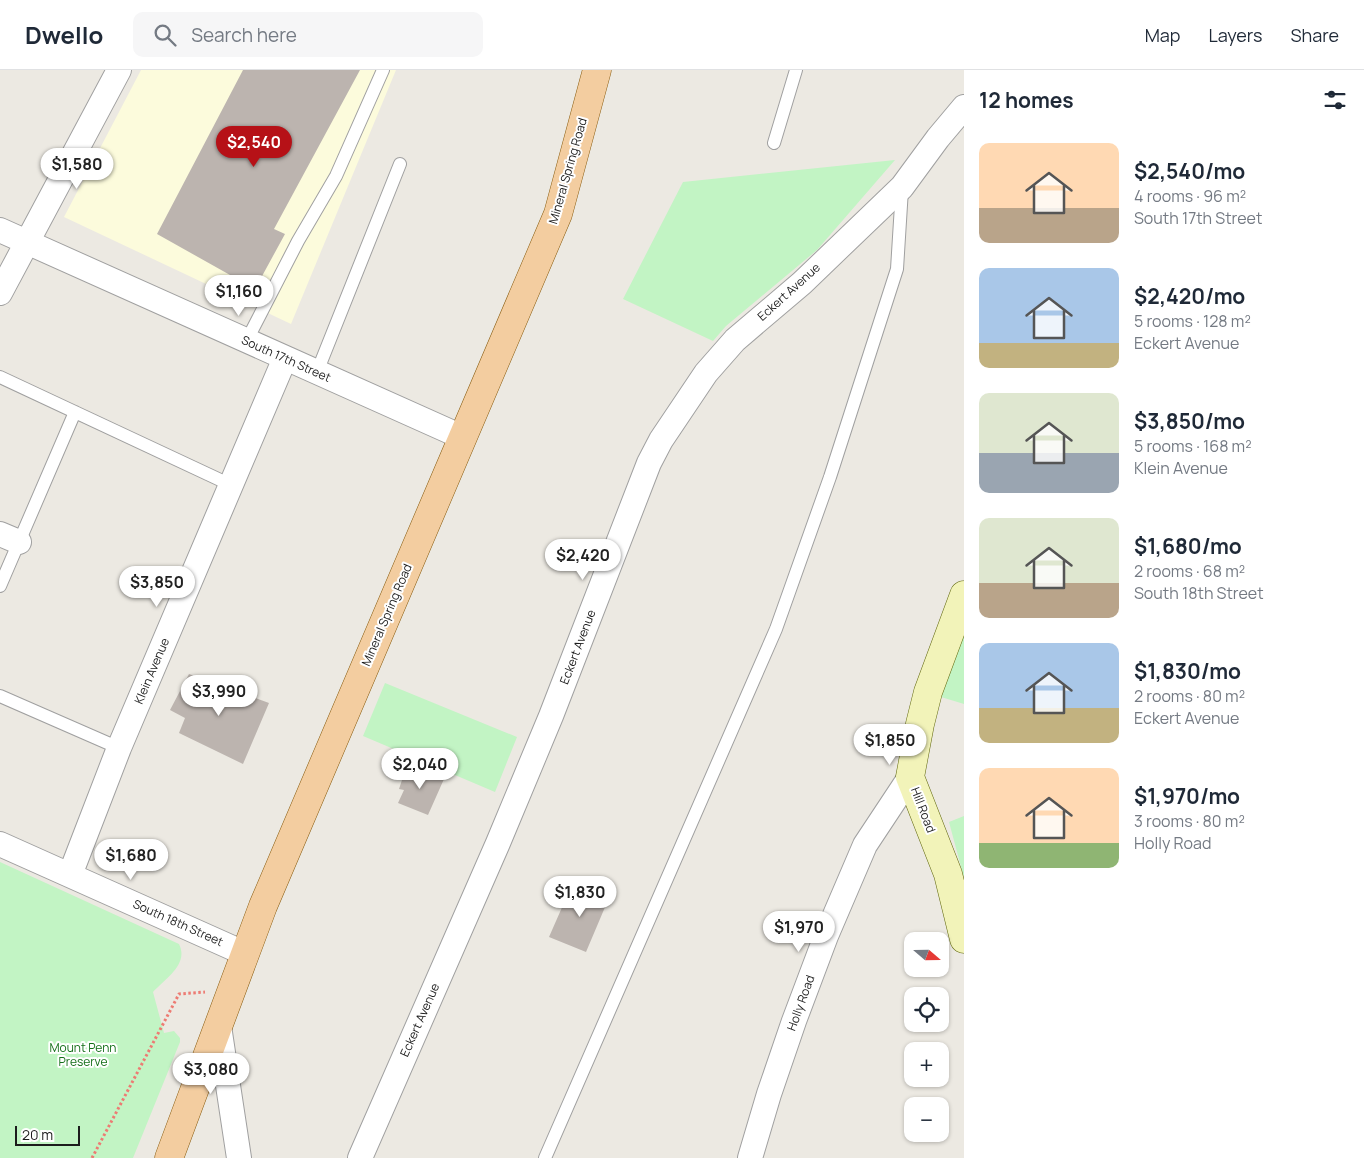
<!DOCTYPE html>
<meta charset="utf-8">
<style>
:root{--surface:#fff;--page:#f6f6f7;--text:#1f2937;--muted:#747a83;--line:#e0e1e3;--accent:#b61117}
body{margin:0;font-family:Manrope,sans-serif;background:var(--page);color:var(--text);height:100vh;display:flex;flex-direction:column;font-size:19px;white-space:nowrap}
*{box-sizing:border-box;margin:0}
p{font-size:16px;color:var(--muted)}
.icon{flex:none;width:28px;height:28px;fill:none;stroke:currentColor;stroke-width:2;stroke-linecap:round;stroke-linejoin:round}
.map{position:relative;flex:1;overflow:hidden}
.details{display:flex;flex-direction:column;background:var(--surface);width:400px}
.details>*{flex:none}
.needle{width:32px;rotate:110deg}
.buttons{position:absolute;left:904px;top:862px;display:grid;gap:10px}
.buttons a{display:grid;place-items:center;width:45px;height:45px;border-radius:10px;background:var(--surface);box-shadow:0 1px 4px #0004;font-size:25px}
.scale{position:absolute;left:15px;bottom:12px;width:65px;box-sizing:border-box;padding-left:5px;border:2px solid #1c1c1c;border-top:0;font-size:14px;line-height:18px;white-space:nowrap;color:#1c1c1c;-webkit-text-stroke:4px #fff;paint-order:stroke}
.price{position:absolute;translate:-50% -42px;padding:0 11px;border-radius:18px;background:#fff;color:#222;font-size:16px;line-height:32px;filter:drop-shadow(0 1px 2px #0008)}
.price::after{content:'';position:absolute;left:50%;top:30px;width:15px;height:11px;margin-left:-8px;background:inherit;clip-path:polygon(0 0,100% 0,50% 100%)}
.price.current{background:var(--accent);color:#fff}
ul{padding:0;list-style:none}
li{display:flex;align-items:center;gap:15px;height:125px;padding:0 15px}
li span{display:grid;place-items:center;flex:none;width:140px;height:100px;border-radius:10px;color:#555}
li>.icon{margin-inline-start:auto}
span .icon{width:60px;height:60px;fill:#fffc;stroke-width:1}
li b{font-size:21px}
h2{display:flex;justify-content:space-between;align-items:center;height:60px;padding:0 15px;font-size:21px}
header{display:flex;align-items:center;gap:30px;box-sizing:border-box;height:70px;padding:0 25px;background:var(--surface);border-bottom:1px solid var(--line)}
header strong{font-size:24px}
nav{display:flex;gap:28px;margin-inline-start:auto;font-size:18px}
.search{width:350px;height:45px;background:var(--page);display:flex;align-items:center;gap:12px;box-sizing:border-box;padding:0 18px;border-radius:10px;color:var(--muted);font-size:19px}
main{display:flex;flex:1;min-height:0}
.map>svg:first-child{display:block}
</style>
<header>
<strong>Dwello</strong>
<div class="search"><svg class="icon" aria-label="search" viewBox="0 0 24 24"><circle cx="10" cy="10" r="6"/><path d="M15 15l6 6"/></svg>Search here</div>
<nav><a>Map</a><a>Layers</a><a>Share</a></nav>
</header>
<main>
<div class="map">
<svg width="964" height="1088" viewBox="0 0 964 1088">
<rect width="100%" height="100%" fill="#ece9e2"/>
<path fill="#fcfbdc" d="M141,0H396L291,254L64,147Z"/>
<path fill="#c2f4c4" d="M895,90L817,180L726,256L713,271L623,229L683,112Z
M964,563V634L941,627Z
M385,613L517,667L495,722L363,666Z
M964,746V808L949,752Z
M0,792L179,874C189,894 166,908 153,922L164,963L174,961L180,968V972L133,1088H0Z"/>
<path fill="#bcb4af" d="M243,0H360L274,159L285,164L255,219L157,164Z
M189,604L269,633L243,694L179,663L185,648L170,640Z
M414,695L444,709L428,745L398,733L404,720L399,719L403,707L408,709Z
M586,814L611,823L586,882L549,867L567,826L579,831Z"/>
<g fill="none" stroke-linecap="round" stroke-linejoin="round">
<defs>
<path id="lane" d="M774,73L796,0
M246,272L298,171L336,106L383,0
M317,302L400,94
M0,307L231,415
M0,516L75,342
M0,626L119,678
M545,1088L776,559L830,407L897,199L902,119"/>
<path id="street" d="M0,160L462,367
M0,223L119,0
M0,464L19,472
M0,774L246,884
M70,805L119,678L285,288
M219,956L239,1088
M360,1088L498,773L551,646L649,393L661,370L706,303L735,270L802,213L902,117L938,68L964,37
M750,1088L769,1024L794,951L826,866L865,775L910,707"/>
<path id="secondary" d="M964,525L928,622L920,654L910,707L948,804L964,869"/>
<path id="primary" d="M169,1088L263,836L558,144L597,0"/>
</defs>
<use href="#lane" stroke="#a0a0a0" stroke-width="14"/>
<use href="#street" stroke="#a0a0a0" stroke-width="26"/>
<use href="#secondary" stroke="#61680e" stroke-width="29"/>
<use href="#primary" stroke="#875a0d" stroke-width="29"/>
<path stroke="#ed7b73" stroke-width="3" stroke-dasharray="2.5 2.5" stroke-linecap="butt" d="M92,1088L179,924L205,922"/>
<use href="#lane" stroke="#fff" stroke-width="12"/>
<use href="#street" stroke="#fff" stroke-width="24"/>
<use href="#secondary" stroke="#f2f3b9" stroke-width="28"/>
<use href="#primary" stroke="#f3cda0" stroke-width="28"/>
</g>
<g text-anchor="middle" stroke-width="4" stroke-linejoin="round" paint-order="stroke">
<g font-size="12" fill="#1c1c1c" stroke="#fff">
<text transform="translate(568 101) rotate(-74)" y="4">Mineral Spring Road</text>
<text transform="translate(789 222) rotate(-42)" y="4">Eckert Avenue</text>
<text transform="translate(286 289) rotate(24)" y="4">South 17th Street</text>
<text transform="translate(387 545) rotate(-67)" y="4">Mineral Spring Road</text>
<text transform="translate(578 577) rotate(-69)" y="4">Eckert Avenue</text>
<text transform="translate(152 601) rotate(-67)" y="4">Klein Avenue</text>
<text transform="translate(923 740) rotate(69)" y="4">Hill Road</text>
<text transform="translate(178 853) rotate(24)" y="4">South 18th Street</text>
<text transform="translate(801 933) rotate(-70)" y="4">Holly Road</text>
<text transform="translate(420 950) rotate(-66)" y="4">Eckert Avenue</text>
</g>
<g font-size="12" fill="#146f19" stroke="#fff">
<text x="83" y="982">Mount Penn<tspan x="83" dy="14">Preserve</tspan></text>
</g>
</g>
</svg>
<div class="buttons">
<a><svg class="needle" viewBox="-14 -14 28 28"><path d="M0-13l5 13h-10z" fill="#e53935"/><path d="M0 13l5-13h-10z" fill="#747a83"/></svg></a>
<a><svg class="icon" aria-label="locate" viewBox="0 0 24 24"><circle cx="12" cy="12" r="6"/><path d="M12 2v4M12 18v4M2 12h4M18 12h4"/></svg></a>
<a>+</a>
<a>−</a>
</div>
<div class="scale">20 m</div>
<b class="price current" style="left:254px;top:98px">$2,540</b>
<b class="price" style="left:77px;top:120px">$1,580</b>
<b class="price" style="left:239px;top:247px">$1,160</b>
<b class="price" style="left:583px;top:511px">$2,420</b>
<b class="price" style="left:157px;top:538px">$3,850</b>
<b class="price" style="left:219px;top:647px">$3,990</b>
<b class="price" style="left:890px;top:696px">$1,850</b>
<b class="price" style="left:420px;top:720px">$2,040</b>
<b class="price" style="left:131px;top:811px">$1,680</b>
<b class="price" style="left:580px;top:848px">$1,830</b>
<b class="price" style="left:799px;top:883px">$1,970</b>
<b class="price" style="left:211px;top:1025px">$3,080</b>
</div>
<section class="details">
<h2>12 homes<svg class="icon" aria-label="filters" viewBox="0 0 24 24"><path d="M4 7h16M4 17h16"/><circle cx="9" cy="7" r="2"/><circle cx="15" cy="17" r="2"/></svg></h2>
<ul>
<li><span style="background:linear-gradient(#ffd9b3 65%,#b9a48a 0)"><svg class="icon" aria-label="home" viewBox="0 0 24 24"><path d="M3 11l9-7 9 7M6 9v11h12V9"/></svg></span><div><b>$2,540/mo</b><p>4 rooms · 96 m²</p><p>South 17th Street</p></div></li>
<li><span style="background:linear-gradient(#a9c7e8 75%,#c2b280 0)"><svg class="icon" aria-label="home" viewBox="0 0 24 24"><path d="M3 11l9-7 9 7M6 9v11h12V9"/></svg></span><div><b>$2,420/mo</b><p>5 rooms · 128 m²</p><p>Eckert Avenue</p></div></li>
<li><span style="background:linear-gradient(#dfe7d0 60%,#9aa5b1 0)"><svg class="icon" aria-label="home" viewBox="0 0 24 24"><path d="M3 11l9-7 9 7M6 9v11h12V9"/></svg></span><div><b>$3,850/mo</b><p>5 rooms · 168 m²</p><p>Klein Avenue</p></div></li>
<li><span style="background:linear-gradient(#dfe7d0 65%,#b9a48a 0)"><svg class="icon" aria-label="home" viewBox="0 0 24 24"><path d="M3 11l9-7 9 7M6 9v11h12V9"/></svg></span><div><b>$1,680/mo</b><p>2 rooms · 68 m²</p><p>South 18th Street</p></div></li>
<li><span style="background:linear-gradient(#a9c7e8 65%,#c2b280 0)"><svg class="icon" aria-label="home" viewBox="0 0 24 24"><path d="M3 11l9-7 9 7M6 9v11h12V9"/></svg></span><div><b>$1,830/mo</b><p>2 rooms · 80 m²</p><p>Eckert Avenue</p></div></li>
<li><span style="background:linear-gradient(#ffd9b3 75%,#8fb573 0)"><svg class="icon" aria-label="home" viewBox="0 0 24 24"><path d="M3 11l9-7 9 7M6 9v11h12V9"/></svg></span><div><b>$1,970/mo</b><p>3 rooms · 80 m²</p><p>Holly Road</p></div></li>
</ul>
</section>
</main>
